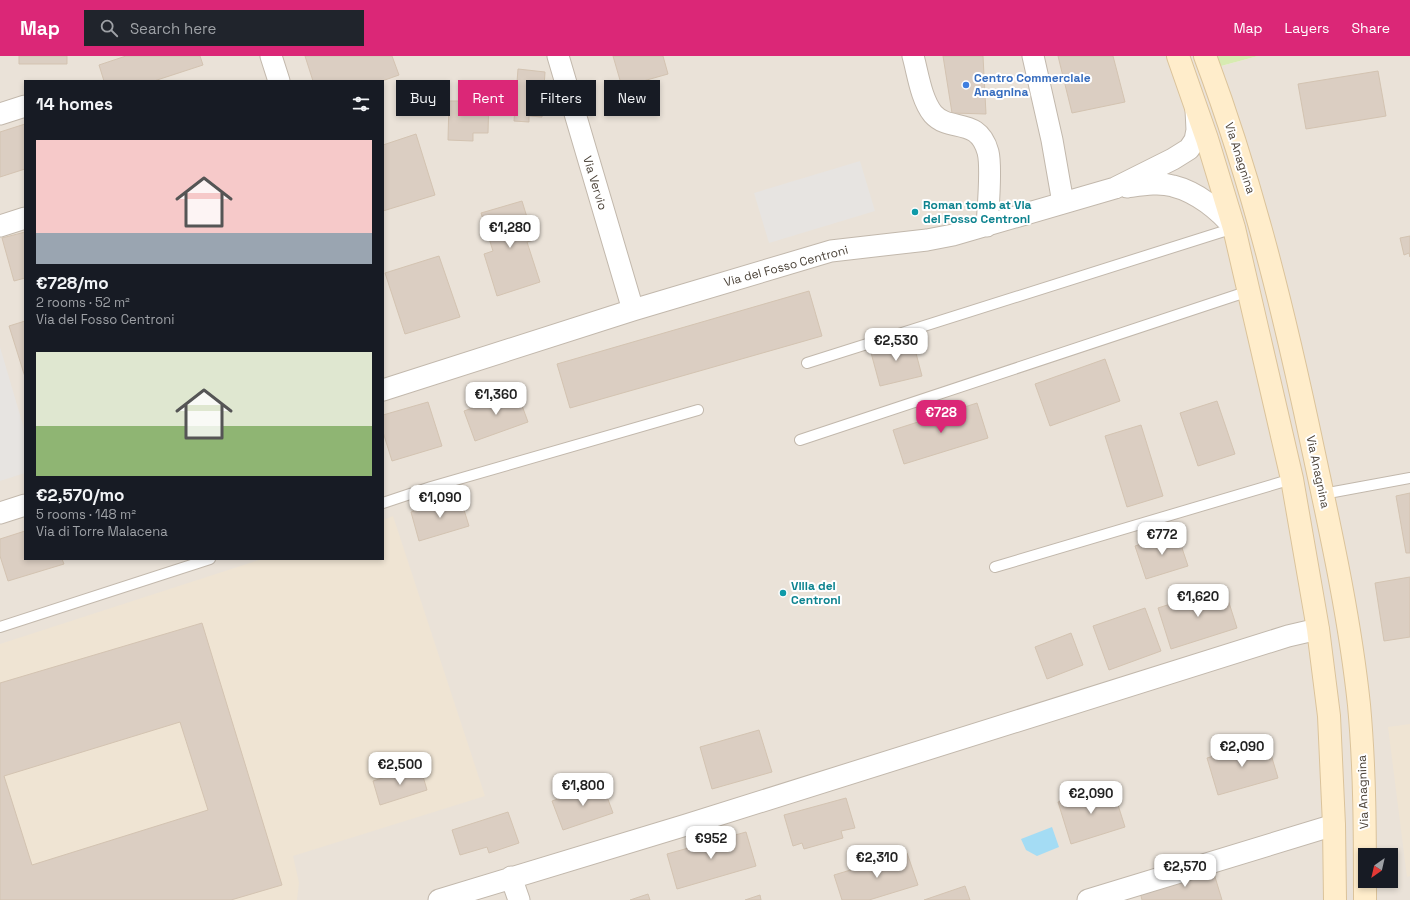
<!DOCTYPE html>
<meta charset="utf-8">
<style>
:root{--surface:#171b24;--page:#20242c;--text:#f1f3f6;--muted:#9ea1a6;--accent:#db2777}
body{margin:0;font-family:"Space Grotesk",sans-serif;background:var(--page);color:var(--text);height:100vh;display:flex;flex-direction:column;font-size:15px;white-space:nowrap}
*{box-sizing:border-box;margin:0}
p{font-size:13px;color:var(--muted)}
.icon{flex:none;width:22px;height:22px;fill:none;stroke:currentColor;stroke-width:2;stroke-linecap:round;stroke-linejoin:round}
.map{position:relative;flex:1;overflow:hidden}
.panel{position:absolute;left:24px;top:24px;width:360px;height:480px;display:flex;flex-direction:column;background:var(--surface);border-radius:0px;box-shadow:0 2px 6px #0003}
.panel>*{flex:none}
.hud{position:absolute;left:396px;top:24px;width:380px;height:36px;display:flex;gap:8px}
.needle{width:26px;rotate:214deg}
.tools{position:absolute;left:1358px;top:792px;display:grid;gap:8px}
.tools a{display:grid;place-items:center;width:40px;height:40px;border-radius:0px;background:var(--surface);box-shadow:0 2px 6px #0003;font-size:20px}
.price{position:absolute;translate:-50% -34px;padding:0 9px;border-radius:8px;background:#fff;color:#222;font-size:13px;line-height:26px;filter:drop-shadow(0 1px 2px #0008)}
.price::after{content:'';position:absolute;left:50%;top:24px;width:12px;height:9px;margin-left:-6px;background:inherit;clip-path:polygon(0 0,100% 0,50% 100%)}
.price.current{background:var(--accent);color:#fff}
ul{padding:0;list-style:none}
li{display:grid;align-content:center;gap:8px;height:212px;padding:0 12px}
li span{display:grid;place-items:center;height:124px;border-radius:0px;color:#555}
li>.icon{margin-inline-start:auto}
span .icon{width:72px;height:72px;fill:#fffc;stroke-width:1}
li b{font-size:17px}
h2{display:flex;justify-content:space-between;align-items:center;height:48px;padding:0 12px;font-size:17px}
.pill{padding:0 14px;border-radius:0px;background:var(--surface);box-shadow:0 2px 6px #0003;font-size:14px;line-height:36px}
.pill.current{background:var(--accent);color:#fff}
header{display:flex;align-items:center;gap:24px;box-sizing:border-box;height:56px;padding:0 20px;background:var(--accent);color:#fff}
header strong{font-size:19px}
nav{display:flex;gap:22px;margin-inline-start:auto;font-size:14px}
.search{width:280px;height:36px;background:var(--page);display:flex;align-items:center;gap:10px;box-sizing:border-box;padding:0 14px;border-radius:0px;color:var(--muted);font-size:15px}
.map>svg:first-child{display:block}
</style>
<header>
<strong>Map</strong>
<div class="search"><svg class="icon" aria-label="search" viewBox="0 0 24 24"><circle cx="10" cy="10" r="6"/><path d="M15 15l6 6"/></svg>Search here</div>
<nav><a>Map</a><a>Layers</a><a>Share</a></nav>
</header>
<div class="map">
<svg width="1410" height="844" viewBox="0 0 1410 844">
<rect width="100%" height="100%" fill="#f6f1ea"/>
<path fill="#eae2d8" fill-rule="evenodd" d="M0,0H1205L1210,13L1258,0H1410V844H0ZM25,25H383V503H25ZM1365,799H1391V825H1365Z"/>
<path fill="#efe4d3" d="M393,460L485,740L293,800L299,827L297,844H0V588L262,503H383V464Z
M1410,668V820L1407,821L1388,671Z"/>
<path fill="#d7ebb1" d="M1205,0H1258L1210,13Z"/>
<path fill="#e7e4e1" d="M860,105L875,155L769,187L754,137Z
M0,291L25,376V417L0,425Z"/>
<path fill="#a4dcf4" d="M1052,771L1059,791L1037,800L1026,794L1021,783Z"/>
<path fill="#dbcec2" stroke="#d3c3b1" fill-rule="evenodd" d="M19,0H67V8H19Z
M126,0H200L203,9L154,25H104L99,9Z
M305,0H392L399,19L382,25H313Z
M613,0H663L668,18L622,31Z
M943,0H983L986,58L952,57Z
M1058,0H1113L1125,46L1072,57Z
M518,13L545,16L542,61L529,60V66L514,65Z
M1378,15L1386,60L1306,73L1298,28Z
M464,39H489L488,77H473V85L448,84L449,45H464Z
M25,68V113L0,121V76Z
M416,78L435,139L383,155V89Z
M522,145L534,184L527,186L540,226L497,240L484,198L493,195L481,157Z
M25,176V222L14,225L2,182Z
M1410,180V201L1409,197L1404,199L1400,182Z
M439,200L460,261L405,278L385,217Z
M809,235L822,280L570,352L557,308Z
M25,265V321L9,270Z
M912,282L922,320L880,330L870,293Z
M1105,303L1120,345L1050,370L1035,328Z
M517,336L528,366L475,385L464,355Z
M1217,345L1235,398L1198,410L1180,357Z
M428,346L442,390L392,405L383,376V359Z
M977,347L988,382L904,408L893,374Z
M1141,369L1163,440L1127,451L1105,380Z
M1410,437V497H1406L1396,440Z
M460,441L469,470L419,485L411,456Z
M25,475V503H62L64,508L8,525L0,500V483Z
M1177,477L1188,510L1146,523L1135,490Z
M1410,521V581L1384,585L1375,527Z
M1224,531L1237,572L1171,593L1158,552Z
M1145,552L1161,595L1109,614L1093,570Z
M202,567L282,829L231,844H0V627ZM180,666L208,754L32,809L4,720Z
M1071,577L1083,609L1047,623L1035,591Z
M759,674L772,716L712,733L700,691Z
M1267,685L1278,722L1218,739L1207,702Z
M420,710L427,734L380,749L373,725Z
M602,727L613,757L563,774L552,745Z
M1112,730L1125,771L1071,788L1058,746Z
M846,742L855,772L841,775L843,782L804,793L802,787L793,790L784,759Z
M508,756L519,787L489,797L487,791L460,799L452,774Z
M746,776L756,810L677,833L667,798Z
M907,797L918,829L869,844H842L834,819Z
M1212,811L1222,844H1142L1139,832Z
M965,830L970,844H924Z
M648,838L650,844H630Z
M760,839L761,844H745Z"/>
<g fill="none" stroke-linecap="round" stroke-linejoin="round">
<defs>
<path id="service" d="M807,307L1234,172
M800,384L1249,235
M1323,438L1410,422
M383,447L431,431L698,354
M995,511L1292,423
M0,571L210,503"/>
<path id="minor" d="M271,0L279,25
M558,0L633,254
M913,0C918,18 921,43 933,58C950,77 978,60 988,96C992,112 988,152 987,170
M1033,0L1052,84L1063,147
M0,58L25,50
M1127,131C1142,129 1159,126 1173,130C1197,136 1219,154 1234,172
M0,170L25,162
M383,334L633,254L831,195L927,184L953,179L1115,132L1173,103L1189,93L1195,84L1197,74L1196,54
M0,457L25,449
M511,821L519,844
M439,844L686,769L1288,580L1318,573
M1088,844L1334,769"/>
<path id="secondary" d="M1178,0L1207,83L1234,172L1292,423L1318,573L1329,660L1334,769L1335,844
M1205,0C1253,128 1285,260 1313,393C1331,477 1350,563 1359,649C1365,714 1365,779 1365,844"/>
</defs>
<use href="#service" stroke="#c2b8ac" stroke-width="12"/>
<use href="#minor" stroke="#c2b8ac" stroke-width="23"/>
<use href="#secondary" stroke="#dbc39a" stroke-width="24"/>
<use href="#service" stroke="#fff" stroke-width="10"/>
<use href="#minor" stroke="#fff" stroke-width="21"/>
<use href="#secondary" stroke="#ffedcb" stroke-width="22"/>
</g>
<circle fill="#3f7fe0" stroke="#fff" stroke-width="1.5" cx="966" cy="29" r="4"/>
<g fill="#0f9aa8" stroke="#fff" stroke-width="1.5">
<circle cx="915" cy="156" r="4"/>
<circle cx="783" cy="537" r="4"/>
</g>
<g text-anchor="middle" stroke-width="4" stroke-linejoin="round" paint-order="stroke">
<g font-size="12" font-weight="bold" fill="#366cbe" stroke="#fff" text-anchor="start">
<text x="974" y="26">Centro Commerciale<tspan x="974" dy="14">Anagnina</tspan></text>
</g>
<g font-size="12" fill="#4a4137" stroke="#fff">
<text transform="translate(1240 102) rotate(72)" y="4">Via Anagnina</text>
<text transform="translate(595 127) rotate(73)" y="4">Via Vervio</text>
<text transform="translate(786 210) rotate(-15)" y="4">Via del Fosso Centroni</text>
<text transform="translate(1318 416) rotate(78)" y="4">Via Anagnina</text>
<text transform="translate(1363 736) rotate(-92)" y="4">Via Anagnina</text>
</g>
<g font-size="12" font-weight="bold" fill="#0d838f" stroke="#fff" text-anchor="start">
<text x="923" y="153">Roman tomb at Via<tspan x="923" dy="14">del Fosso Centroni</tspan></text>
<text x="791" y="534">Villa dei<tspan x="791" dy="14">Centroni</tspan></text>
</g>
</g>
</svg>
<div class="tools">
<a><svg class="needle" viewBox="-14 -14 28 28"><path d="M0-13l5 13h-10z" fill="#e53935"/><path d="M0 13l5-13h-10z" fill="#9ea1a6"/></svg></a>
</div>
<b class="price" style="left:510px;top:193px">€1,280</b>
<b class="price" style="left:896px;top:306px">€2,530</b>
<b class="price" style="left:496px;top:360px">€1,360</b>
<b class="price current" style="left:941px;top:378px">€728</b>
<b class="price" style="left:440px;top:463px">€1,090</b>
<b class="price" style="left:1162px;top:500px">€772</b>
<b class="price" style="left:1198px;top:562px">€1,620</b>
<b class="price" style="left:1242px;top:712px">€2,090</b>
<b class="price" style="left:400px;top:730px">€2,500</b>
<b class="price" style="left:583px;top:751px">€1,800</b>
<b class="price" style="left:1091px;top:759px">€2,090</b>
<b class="price" style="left:711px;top:804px">€952</b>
<b class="price" style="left:877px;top:823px">€2,310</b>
<b class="price" style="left:1185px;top:832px">€2,570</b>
<div class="hud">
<a class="pill">Buy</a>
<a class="pill current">Rent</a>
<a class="pill">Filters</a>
<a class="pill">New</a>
</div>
<section class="panel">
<h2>14 homes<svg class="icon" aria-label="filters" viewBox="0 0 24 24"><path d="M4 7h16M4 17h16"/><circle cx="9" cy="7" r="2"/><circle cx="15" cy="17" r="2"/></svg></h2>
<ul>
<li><span style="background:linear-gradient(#f6c9c9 75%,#9aa5b1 0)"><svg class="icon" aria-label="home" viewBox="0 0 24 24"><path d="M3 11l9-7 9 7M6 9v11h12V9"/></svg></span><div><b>€728/mo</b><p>2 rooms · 52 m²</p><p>Via del Fosso Centroni</p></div></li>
<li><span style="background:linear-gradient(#dfe7d0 60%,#8fb573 0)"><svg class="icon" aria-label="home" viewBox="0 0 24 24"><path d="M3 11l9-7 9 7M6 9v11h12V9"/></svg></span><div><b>€2,570/mo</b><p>5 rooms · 148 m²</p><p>Via di Torre Malacena</p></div></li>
</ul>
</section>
</div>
